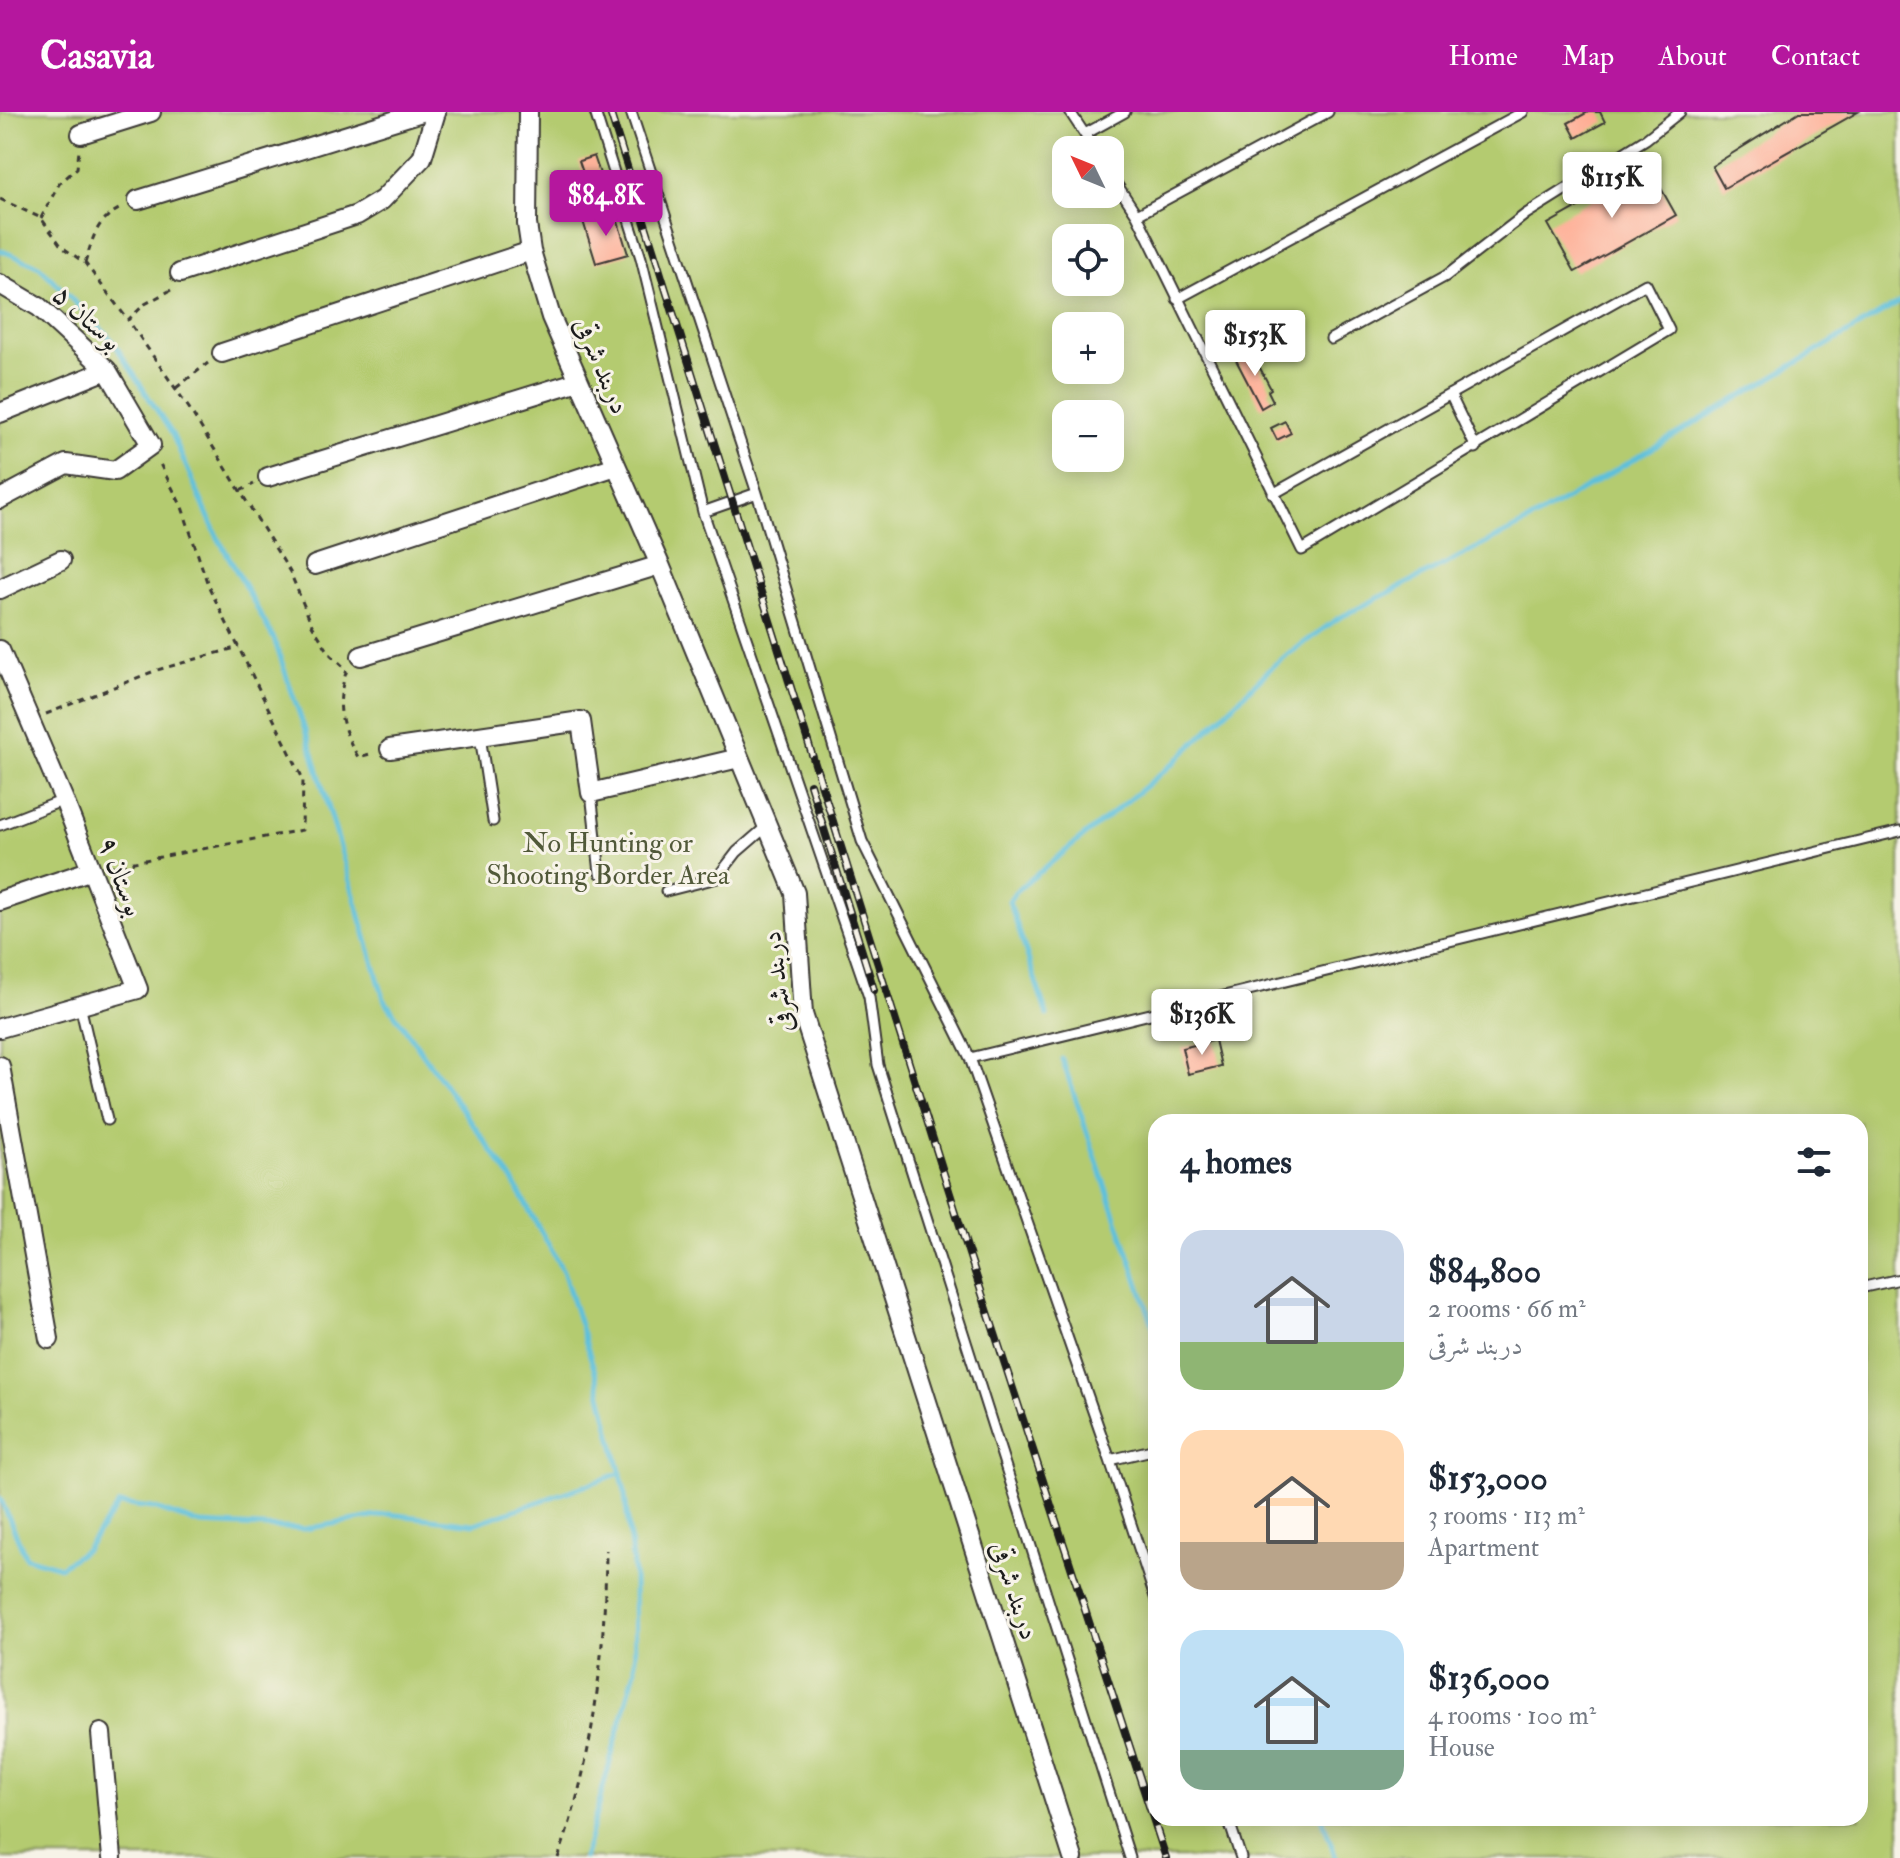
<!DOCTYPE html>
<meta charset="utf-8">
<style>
:root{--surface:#fff;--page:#f6f6f7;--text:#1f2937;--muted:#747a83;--accent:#b5179e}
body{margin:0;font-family:"IM FELL Double Pica",Amiri,serif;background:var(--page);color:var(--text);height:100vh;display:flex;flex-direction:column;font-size:30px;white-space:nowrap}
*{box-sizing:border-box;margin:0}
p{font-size:26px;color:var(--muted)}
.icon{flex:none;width:44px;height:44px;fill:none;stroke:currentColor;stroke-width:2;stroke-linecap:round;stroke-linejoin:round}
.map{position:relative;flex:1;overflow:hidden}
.panel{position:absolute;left:1148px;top:1002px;width:720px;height:712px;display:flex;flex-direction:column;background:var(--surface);border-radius:24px;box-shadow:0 4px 20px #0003}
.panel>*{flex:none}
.needle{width:52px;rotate:313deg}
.fabs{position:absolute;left:1052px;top:24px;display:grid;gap:16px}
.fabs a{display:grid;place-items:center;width:72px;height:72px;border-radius:16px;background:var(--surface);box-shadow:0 4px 20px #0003;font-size:40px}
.price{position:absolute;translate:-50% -68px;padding:0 18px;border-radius:8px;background:#fff;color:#222;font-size:26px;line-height:52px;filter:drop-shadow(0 2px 4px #0008)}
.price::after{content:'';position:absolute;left:50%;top:48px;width:24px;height:18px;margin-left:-12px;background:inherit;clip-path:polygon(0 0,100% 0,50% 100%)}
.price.on{background:var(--accent);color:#fff}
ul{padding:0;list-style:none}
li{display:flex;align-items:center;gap:24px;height:200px;padding:0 32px}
li span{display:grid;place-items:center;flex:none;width:224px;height:160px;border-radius:24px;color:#555}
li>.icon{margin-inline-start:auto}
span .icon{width:96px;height:96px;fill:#fffc;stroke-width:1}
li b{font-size:34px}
h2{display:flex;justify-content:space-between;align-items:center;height:96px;padding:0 32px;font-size:34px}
header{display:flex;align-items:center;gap:48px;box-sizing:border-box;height:112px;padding:0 40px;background:var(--accent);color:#fff}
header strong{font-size:38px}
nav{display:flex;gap:44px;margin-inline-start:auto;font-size:28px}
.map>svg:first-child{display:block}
</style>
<header>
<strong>Casavia</strong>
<nav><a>Home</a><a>Map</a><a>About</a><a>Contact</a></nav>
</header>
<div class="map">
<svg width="1900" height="1746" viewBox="0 0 1900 1746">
<rect width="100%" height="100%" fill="#f7f3e8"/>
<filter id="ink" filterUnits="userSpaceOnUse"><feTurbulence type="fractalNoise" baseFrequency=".0125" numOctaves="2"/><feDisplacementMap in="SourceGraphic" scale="16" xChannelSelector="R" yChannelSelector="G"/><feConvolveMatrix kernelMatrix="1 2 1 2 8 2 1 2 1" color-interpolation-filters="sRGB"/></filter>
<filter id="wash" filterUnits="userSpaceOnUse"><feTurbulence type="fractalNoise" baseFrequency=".006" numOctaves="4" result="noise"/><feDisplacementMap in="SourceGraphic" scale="32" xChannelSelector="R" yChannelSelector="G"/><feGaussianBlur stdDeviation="1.8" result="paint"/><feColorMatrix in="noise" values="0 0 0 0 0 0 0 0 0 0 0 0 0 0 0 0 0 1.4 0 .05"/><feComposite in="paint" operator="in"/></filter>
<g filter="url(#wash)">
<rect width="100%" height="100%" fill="#edddba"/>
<path fill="#b4cb6f" stroke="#687446" stroke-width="2" fill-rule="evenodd" d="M0,0H1900V1746H0ZM1066,38H1110V82H1066ZM1066,126H1110V170H1066ZM1066,214H1110V258H1066ZM1066,302H1110V346H1066ZM1156,1010H1860V1706H1156Z"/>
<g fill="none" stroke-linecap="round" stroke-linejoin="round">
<path stroke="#5dc0db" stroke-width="5" d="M0,138L39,154L112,228L172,322L216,422L274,527L314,645L384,887L513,1069L563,1159L597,1266L624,1375L634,1463L635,1558L584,1746
M1047,903L1009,789L1015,780L1174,651L1275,552L1337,507L1526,411L1900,190
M1062,947L1156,1222
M0,1386L26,1445L60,1455L85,1438L119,1392L153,1396L200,1412L305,1417L389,1402L474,1412L621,1361
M1322,1706L1336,1746"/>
</g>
<g id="blocks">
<path fill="#ffa88e" d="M1588,0H1600L1605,10L1576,26L1568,11Z
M1799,0H1858L1724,76L1712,54Z
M594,44L609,88L594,93L579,49Z
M1649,55L1676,103L1575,160L1548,112Z
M615,100L628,142L596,151L583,109Z
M1250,237L1271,277L1268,279L1273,289L1261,296L1235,246Z
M1285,309L1291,321L1277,328L1271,316Z
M1215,928L1221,954L1188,962L1182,936Z"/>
</g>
</g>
<g filter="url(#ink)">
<use href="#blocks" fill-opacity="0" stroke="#3b3934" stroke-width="2"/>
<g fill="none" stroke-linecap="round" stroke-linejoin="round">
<defs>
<path id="service" d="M595,0L641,146L703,400L869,885L878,953L1130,1746
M631,0L757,381L862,729L970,946
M1070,0L1095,38
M1085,22L1125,0
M1110,62L1137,103L1302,438L1669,218L1646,172L1273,382
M1137,103L1328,0
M1177,187L1523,0
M1331,227L1446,164L1526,102L1646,27L1680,0
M1450,282L1476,336
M703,400L757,381
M480,624L493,709
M591,681L600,761
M0,713L64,688
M666,779L717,766L737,740L767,714
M80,893L107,1008
M1860,1176L1900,1167
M1156,1337L1110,1348L1156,1488
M1110,1348L970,946L1900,719
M1228,1706L1241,1746"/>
<path id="minor" d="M528,0L527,112L531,139L551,205L660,453L795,781L803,902L1073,1746
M81,22L151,0
M138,88L422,0
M180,161L357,103L382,88L422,46L436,0
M0,172L39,195L107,258L151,333L115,359L66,352L0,387
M222,241L531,139
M0,301L107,258
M268,365L579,269
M315,453L616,354
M0,477L61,448
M0,538L64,688L138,877L0,916
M361,544L660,453
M390,637L581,609L591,681L739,646
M0,789L89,759
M0,954L49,1227
M101,1621L112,1746"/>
</defs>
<use href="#service" stroke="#3b3934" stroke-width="13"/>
<use href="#minor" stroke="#3b3934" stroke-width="22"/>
<path stroke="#3b3934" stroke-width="3" stroke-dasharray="6 6" stroke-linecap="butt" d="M0,87L41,106L62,135L85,151L128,208
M41,106L59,72L77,56L79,39
M85,151C94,124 95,108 123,95
M171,178L145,192L128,208L189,296L290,460L312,513L330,542L347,558C335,592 340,613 358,645L374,641
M176,276L208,251
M240,379L254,372
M46,602L157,558L239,535
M108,755L302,718L303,667L208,473L182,395L159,350
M558,1746C594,1648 605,1541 606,1438"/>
<use href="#service" stroke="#fff" stroke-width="9"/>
<use href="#minor" stroke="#fff" stroke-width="18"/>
<defs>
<path id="rail" d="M610,0L969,1142L1166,1746
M810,672L874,878"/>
</defs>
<use href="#rail" stroke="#1c1c1c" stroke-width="8"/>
<use href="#rail" stroke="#f7f3e8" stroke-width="5" stroke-dasharray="15" stroke-linecap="butt"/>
</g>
</g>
<g text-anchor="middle" stroke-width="6" stroke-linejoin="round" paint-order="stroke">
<g font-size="28" fill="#1c1c1c" stroke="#f7f3e8">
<text transform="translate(88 205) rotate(43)" y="10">بوستان ۵</text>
<text transform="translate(603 253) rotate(67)" y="10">دربند شرقی</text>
<text transform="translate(122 764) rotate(69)" y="10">بوستان ۹</text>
<text transform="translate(776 870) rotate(-97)" y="10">دربند شرقی</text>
<text transform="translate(1016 1478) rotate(72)" y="10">دربند شرقی</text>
</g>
<g font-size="28" fill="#515939" stroke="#f7f3e8">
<text x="608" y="740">No Hunting or<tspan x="608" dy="32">Shooting Border Area</tspan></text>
</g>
</g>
</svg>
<div class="fabs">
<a><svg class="needle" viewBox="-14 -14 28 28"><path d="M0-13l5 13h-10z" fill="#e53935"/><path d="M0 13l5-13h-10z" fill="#747a83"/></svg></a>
<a><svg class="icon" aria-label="locate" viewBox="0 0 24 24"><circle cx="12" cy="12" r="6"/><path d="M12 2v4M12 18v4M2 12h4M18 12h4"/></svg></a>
<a>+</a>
<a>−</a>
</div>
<b class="price" style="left:1612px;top:108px">$115K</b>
<b class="price on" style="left:606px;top:126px">$84.8K</b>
<b class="price" style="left:1255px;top:266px">$153K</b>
<b class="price" style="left:1202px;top:945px">$136K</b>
<section class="panel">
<h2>4 homes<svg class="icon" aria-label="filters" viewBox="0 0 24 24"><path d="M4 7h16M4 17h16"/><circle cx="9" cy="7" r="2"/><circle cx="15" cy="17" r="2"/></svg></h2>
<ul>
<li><span style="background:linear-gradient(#c9d6e8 70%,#8fb573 0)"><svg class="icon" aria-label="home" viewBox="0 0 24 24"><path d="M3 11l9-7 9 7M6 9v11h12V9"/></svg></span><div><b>$84,800</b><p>2 rooms · 66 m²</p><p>دربند شرقی</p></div></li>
<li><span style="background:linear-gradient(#ffd9b3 70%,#b9a48a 0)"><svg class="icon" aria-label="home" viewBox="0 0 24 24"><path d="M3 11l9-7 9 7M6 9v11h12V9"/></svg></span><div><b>$153,000</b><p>3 rooms · 113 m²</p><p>Apartment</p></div></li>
<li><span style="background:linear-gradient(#bfe0f5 75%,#7fa58c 0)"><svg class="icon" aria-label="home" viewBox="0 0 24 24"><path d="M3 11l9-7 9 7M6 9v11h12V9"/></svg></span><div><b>$136,000</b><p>4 rooms · 100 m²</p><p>House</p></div></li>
</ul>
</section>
</div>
